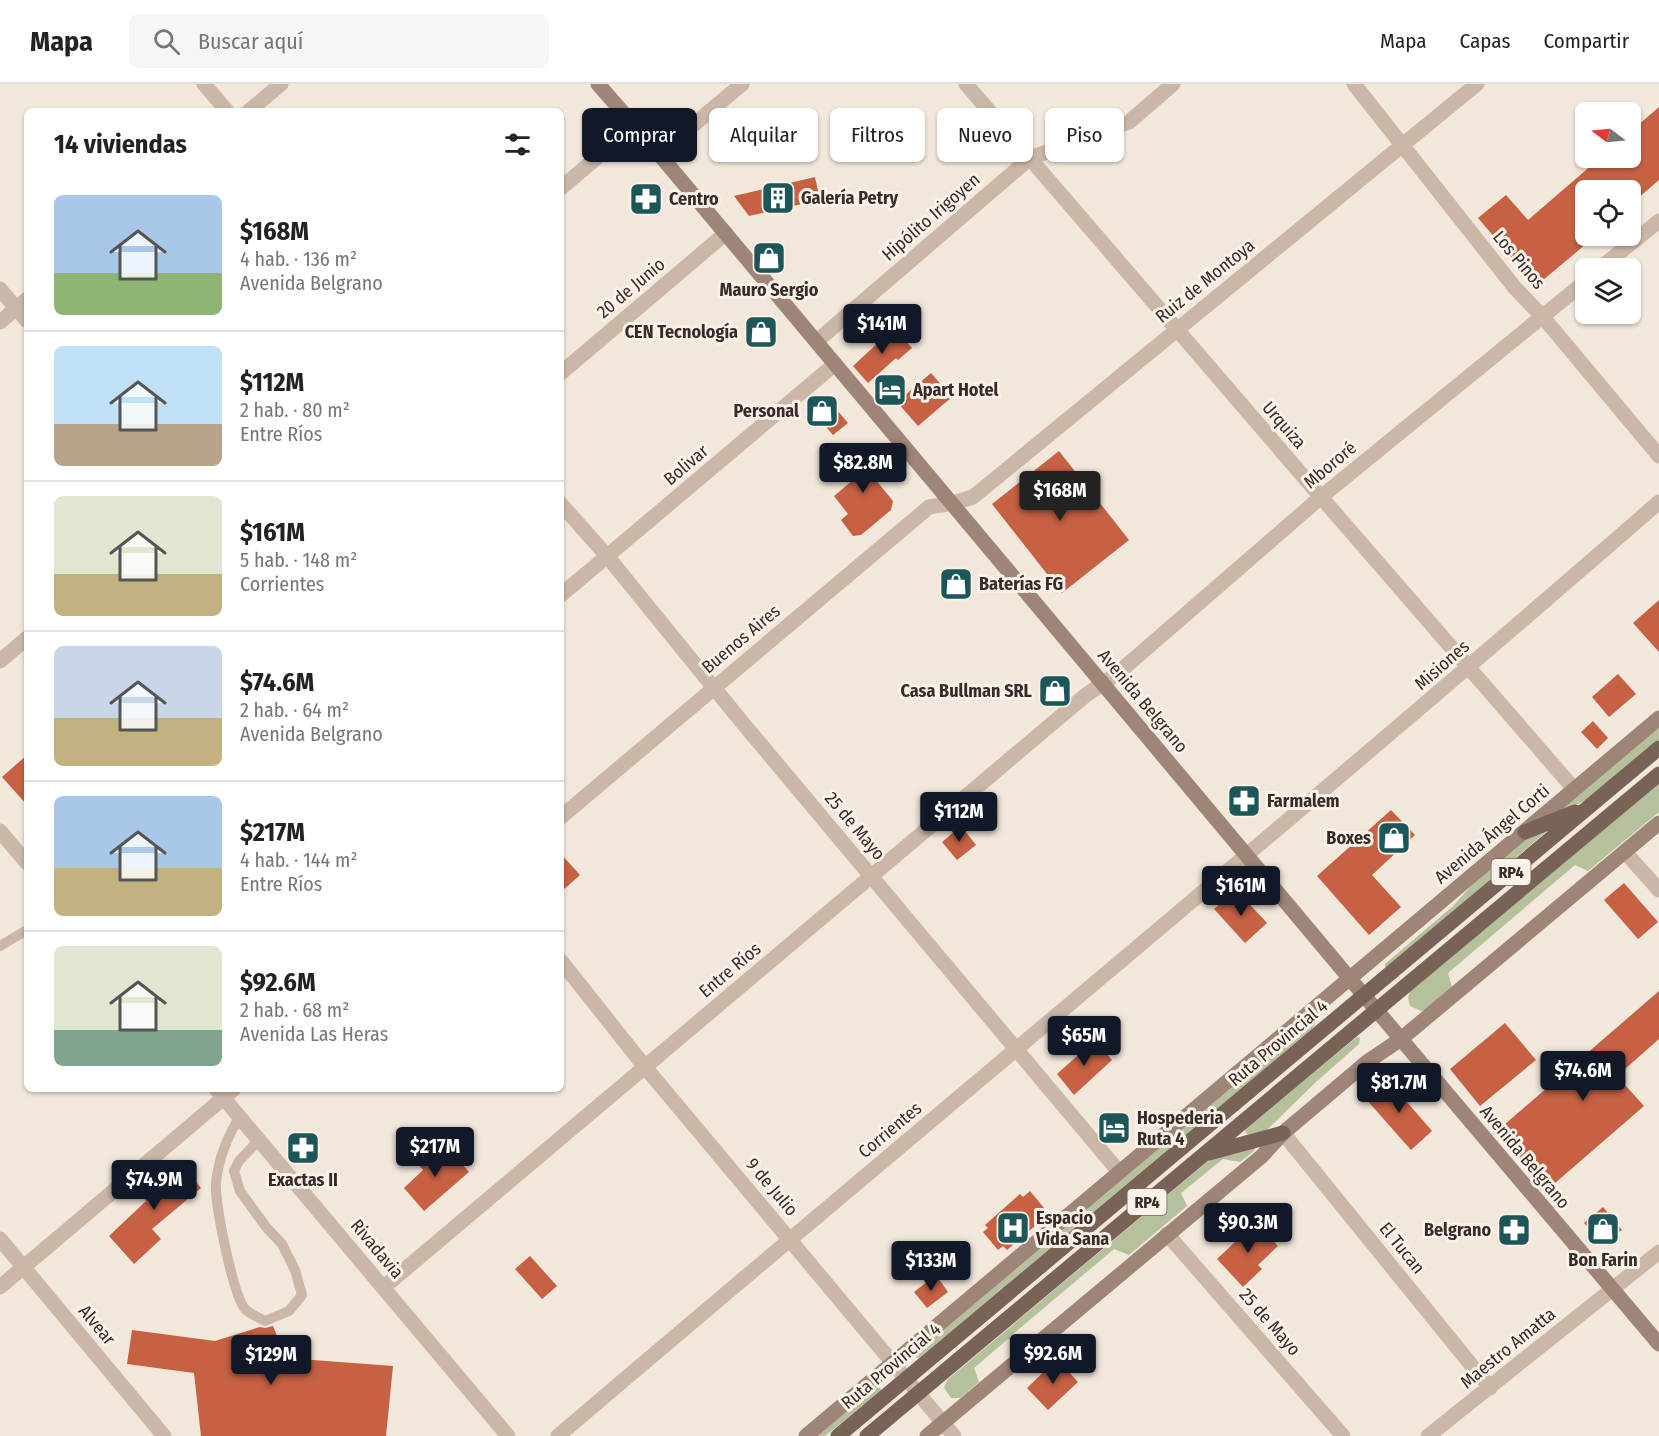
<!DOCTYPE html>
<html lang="es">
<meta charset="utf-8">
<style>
:root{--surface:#fff;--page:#f6f6f6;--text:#222;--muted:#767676;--line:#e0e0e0;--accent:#111827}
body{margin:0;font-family:"Fira Sans Condensed",sans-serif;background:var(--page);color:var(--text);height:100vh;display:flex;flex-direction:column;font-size:22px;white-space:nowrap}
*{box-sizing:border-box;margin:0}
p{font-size:20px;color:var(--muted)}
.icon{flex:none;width:33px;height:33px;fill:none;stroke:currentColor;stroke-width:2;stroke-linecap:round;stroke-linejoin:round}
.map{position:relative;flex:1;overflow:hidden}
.drawer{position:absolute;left:24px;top:24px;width:540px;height:984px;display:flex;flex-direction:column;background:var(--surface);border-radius:9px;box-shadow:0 2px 4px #0004}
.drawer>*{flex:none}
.hud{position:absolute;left:582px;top:24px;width:570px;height:54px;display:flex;gap:12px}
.needle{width:39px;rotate:286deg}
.controls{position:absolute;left:1575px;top:18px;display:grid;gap:12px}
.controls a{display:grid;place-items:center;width:66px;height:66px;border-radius:9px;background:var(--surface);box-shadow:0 2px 4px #0004;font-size:30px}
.price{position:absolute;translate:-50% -51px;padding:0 14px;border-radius:6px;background:var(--accent);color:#fff;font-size:20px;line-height:39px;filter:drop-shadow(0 2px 3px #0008)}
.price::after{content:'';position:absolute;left:50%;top:36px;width:18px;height:14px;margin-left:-9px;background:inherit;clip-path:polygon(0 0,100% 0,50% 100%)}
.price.selected{background:#222;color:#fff}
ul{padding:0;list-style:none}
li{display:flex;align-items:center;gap:18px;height:150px;padding:0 30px}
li+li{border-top:2px solid var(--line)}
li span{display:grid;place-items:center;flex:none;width:168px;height:120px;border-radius:9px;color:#555}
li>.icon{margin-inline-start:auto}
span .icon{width:72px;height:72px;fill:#fffc;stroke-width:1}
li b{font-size:26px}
h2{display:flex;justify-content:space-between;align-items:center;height:72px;padding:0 30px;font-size:26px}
.tag{padding:0 21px;border-radius:9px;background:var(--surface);box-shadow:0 2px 4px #0004;font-size:21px;line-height:54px}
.tag.selected{background:var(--accent);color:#fff}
header{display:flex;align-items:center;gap:36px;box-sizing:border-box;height:84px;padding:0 30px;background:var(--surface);border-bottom:2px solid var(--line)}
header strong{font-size:28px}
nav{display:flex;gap:33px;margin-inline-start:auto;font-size:21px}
.search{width:420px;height:54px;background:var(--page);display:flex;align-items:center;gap:15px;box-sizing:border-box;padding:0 21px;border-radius:9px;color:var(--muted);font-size:22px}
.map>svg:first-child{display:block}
</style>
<header>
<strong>Mapa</strong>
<div class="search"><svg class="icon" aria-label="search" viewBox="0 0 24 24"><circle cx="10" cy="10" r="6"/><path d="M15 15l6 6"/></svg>Buscar aquí</div>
<nav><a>Mapa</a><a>Capas</a><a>Compartir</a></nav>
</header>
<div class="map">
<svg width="1659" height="1352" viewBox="0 0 1659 1352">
<rect width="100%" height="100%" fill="#f2e7db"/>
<path fill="#b5c19b" d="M1659,643V656L1587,716L1557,729Z
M1659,697V728L1588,787L1575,781L1448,889L1452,903L1425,926L1421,927L1410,922L1408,913L1410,907Z
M1547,747L1387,884L1385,883V880L1453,822L1472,801L1529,750Z
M1320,929L1322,930L1312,945L919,1274L916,1273L915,1270Z
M1357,953L1360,954L1359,960L1316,998L1267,1046L1248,1051L1246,1049L1245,1045Z
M1255,1063L1254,1067L1240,1078L1223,1075L1181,1109L1187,1122L1129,1171L1114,1165L1013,1250L1020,1263L1008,1255L974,1284L979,1298L960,1314H951L944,1304L947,1296L1214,1072Z
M877,1302L880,1303L881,1307L825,1352H813Z"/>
<path fill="#c76144" d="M1659,23V96L1630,121V106H1586V160L1536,202L1478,134L1506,111L1528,136L1600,74H1630V48Z
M815,93L820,116L749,132L734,112Z
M894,244L912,264L898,276L896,274L868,299L853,282Z
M931,289L952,313L918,342L897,318Z
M837,326L848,339L833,351L822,338Z
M864,363L884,388L875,395L893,417L891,426L861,451L853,452L841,436L848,430L834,412L853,396L841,381Z
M1059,367L1129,456L1062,509L992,420Z
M1659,516V568L1633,539Z
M1618,590L1636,610L1609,633L1592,613Z
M1593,637L1608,654L1597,665L1581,648Z
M27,671V721L2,693Z
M1391,726L1415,751L1372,791L1401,823L1369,851L1317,792Z
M961,742L976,761L957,776L942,758Z
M561,770L580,791L561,808Z
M1624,799L1658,838L1638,855L1604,816Z
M1231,811H1241L1267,839L1245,859L1214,825Z
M1659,907V955L1617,992L1644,1022L1547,1106L1497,1047Z
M1505,939L1536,976L1480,1022L1450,985Z
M1095,956L1112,976L1074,1011L1057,990Z
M1387,995L1432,1047L1411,1066L1365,1014Z
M448,1064L469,1088L424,1127L404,1104L423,1086L414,1076L424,1067L433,1077Z
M178,1076L201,1104L152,1145L161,1155L134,1180L109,1152L146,1117L140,1109Z
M1030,1107L1044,1124L1037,1130L1042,1136L1007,1166L1003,1162L998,1166L983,1148L988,1144L985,1141L1020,1110L1023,1113Z
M1603,1123L1622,1146L1602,1161L1584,1139Z
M1256,1138L1278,1162L1258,1181L1262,1185L1243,1203L1217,1175Z
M530,1172L557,1202L542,1215L515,1185Z
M936,1191L948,1208L927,1224L914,1208Z
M273,1242L286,1274L393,1282L386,1352H201L194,1289L127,1280L132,1246L215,1257L260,1243L265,1244Z
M1057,1275L1078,1298L1048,1326L1027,1304Z"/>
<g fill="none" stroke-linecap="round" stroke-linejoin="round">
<path stroke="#cab7a7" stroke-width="10" d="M0,862L27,846
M240,1033C226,1054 219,1074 216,1098C214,1117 233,1211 245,1225C250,1230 258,1233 265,1237L289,1227L302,1211L295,1186L282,1160L266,1143L240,1107L234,1087L239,1077L259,1056"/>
<path stroke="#cab7a7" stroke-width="15" d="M204,0L227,27
M966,0L1321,413L1575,706
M1354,0L1515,204L1542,232L1659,372
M249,27L281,0
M659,70L742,0
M561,104L634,42
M1600,184L1659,137
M0,205L27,237
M0,238L27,215
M817,257L1030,74L1129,38L1173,0
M561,289L726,149
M561,420L607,472L741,637L1120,1089
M561,511L835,280
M0,577L27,554
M561,733L929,423L953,419L973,413L1477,0
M0,747L27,779
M1625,768L1659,806
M561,877L645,983L954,1352
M216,1005L508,1352
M1283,1049L1490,1304
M1167,1150L1343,1352
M0,1155L164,1352
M0,1203L234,1005
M384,1203L1086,611L1118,589L1321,413L1586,197
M558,1352C924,1040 1296,734 1659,418
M1428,1352L1659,1168"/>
<path stroke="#9e8578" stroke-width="15" d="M598,0L659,70L1351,896L1659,1260
M806,1352L1659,634
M927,1352L1262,1072L1283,1049L1367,978L1401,955L1659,739"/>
<path stroke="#796359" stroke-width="15" d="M1525,748L1575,728
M1209,1069L1283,1049
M838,1352L1659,664
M867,1352L1659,690"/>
</g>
<defs>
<symbol id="building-square" viewBox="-11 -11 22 22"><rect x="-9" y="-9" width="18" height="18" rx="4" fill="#1d5659" stroke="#faf1e8"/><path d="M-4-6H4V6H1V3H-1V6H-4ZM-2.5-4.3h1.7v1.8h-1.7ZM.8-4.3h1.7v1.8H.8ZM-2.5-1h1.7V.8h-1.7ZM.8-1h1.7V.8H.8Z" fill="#fff"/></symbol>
<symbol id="pharmacy-square" viewBox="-11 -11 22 22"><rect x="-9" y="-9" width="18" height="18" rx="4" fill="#1d5659" stroke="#faf1e8"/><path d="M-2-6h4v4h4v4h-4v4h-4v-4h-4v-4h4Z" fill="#fff"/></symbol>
<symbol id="shop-square" viewBox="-11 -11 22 22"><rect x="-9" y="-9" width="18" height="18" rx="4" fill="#1d5659" stroke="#faf1e8"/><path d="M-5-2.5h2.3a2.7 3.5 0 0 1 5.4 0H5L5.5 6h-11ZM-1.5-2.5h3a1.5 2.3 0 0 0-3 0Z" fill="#fff"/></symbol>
<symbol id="hotel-square" viewBox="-11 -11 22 22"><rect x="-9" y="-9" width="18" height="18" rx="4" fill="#1d5659" stroke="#faf1e8"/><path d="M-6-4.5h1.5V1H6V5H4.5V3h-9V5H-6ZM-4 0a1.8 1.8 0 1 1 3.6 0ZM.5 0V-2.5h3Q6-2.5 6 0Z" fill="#fff"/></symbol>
<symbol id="hospital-square" viewBox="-11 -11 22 22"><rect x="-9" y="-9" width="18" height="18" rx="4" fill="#1d5659" stroke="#faf1e8"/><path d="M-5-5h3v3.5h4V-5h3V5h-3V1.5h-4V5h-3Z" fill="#fff"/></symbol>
</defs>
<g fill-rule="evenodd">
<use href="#building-square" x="759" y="95" width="38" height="38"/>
<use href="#pharmacy-square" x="627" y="96" width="38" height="38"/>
<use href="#shop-square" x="750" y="155" width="38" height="38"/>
<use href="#shop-square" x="742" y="229" width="38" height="38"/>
<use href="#hotel-square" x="871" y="287" width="38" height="38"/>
<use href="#shop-square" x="803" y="308" width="38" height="38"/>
<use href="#shop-square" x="937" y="481" width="38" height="38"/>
<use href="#shop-square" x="1036" y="588" width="38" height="38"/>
<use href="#pharmacy-square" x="1225" y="698" width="38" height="38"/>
<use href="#shop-square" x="1375" y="735" width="38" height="38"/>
<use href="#hotel-square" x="1095" y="1025" width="38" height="38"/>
<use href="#pharmacy-square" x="284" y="1045" width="38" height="38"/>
<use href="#hospital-square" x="994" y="1125" width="38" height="38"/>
<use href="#shop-square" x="1584" y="1126" width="38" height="38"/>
<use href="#pharmacy-square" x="1495" y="1127" width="38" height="38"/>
</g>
<g text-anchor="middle" stroke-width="6" stroke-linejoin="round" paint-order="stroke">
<g fill="#faf1e8" stroke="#726762" stroke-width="1.5">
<rect x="1491.5" y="775" width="39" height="26" rx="4.5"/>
<rect x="1127.5" y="1105" width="39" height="26" rx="4.5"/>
</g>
<g font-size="16" font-weight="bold" fill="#372c28">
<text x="1511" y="794">RP4</text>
<text x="1147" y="1124">RP4</text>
</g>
<g font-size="18" font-weight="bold" fill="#372c28" stroke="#faf1e8" text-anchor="start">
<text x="801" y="120">Galería Petry</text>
<text x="669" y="121">Centro</text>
<text x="769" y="212" text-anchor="middle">Mauro Sergio</text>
<text x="738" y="254" text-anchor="end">CEN Tecnología</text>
<text x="913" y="312">Apart Hotel</text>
<text x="799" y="333" text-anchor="end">Personal</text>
<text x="979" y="506">Baterías FG</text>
<text x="1032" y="613" text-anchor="end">Casa Bullman SRL</text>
<text x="1267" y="723">Farmalem</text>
<text x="1371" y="760" text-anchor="end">Boxes</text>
<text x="1137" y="1040">Hospederia<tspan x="1137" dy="21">Ruta 4</tspan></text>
<text x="303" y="1102" text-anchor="middle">Exactas II</text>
<text x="1036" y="1140">Espacio<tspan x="1036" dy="21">Vida Sana</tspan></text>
<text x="1491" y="1152" text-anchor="end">Belgrano</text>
<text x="1603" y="1182" text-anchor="middle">Bon Farin</text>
</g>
<g font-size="18" fill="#372c28" stroke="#faf1e8">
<text transform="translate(931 133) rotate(-41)" y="6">Hipólito Irigoyen</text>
<text transform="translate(1519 176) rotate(50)" y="6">Los Pinos</text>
<text transform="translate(1205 197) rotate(-39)" y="6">Ruiz de Montoya</text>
<text transform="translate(631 204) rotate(-40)" y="6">20 de Junio</text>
<text transform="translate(1284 341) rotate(49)" y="6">Urquiza</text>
<text transform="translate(686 381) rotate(-40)" y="6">Bolivar</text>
<text transform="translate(1330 381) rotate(-40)" y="6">Mbororé</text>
<text transform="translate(741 555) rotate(-40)" y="6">Buenos Aires</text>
<text transform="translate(1442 581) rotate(-41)" y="6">Misiones</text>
<text transform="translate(1143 617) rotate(50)" y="6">Avenida Belgrano</text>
<text transform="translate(855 742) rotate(50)" y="6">25 de Mayo</text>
<text transform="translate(1492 750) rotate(-40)" y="6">Avenida Ángel Corti</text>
<text transform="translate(730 886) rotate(-40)" y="6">Entre Ríos</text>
<text transform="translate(1278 959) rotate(-40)" y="6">Ruta Provincial 4</text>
<text transform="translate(890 1046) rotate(-40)" y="6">Corrientes</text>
<text transform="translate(1525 1073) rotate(50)" y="6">Avenida Belgrano</text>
<text transform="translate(772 1103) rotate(50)" y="6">9 de Julio</text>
<text transform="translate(1402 1164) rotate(51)" y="6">El Tucan</text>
<text transform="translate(377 1165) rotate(50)" y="6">Rivadavia</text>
<text transform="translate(1270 1238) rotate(49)" y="6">25 de Mayo</text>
<text transform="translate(97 1241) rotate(50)" y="6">Alvear</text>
<text transform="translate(1508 1264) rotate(-39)" y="6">Maestro Amatta</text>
<text transform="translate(891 1282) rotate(-40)" y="6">Ruta Provincial 4</text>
</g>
</g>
</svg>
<div class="controls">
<a><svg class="needle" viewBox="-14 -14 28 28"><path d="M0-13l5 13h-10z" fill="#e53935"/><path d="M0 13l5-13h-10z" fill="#767676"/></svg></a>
<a><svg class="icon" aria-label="locate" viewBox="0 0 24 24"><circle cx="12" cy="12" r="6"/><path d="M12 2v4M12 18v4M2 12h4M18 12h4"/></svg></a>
<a><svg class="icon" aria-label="layers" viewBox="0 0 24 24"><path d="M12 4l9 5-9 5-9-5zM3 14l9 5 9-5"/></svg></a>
</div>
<b class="price" style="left:882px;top:271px">$141M</b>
<b class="price" style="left:863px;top:410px">$82.8M</b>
<b class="price selected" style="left:1060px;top:438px">$168M</b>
<b class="price" style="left:959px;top:759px">$112M</b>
<b class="price" style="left:1241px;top:833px">$161M</b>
<b class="price" style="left:1084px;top:983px">$65M</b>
<b class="price" style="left:1583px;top:1018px">$74.6M</b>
<b class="price" style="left:1399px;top:1030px">$81.7M</b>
<b class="price" style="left:435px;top:1094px">$217M</b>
<b class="price" style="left:154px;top:1127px">$74.9M</b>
<b class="price" style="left:1248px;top:1170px">$90.3M</b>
<b class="price" style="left:931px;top:1208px">$133M</b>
<b class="price" style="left:1053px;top:1301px">$92.6M</b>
<b class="price" style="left:271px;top:1302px">$129M</b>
<div class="hud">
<a class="tag selected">Comprar</a>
<a class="tag">Alquilar</a>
<a class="tag">Filtros</a>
<a class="tag">Nuevo</a>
<a class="tag">Piso</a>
</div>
<section class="drawer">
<h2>14 viviendas<svg class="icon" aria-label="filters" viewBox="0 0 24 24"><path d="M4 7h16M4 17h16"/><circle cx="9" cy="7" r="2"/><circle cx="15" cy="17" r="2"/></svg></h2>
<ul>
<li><span style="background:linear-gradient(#a9c7e8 65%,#8fb573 0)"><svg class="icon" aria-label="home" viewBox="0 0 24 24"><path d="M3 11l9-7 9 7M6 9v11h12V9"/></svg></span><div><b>$168M</b><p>4 hab. · 136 m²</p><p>Avenida Belgrano</p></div></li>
<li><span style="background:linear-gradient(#bfe0f5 65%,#b9a48a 0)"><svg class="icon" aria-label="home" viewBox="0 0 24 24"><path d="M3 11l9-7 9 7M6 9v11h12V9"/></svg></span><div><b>$112M</b><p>2 hab. · 80 m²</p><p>Entre Ríos</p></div></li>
<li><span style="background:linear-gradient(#dfe7d0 65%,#c2b280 0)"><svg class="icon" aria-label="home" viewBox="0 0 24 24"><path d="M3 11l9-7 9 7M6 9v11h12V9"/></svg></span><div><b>$161M</b><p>5 hab. · 148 m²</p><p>Corrientes</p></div></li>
<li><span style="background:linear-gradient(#c9d6e8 60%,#c2b280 0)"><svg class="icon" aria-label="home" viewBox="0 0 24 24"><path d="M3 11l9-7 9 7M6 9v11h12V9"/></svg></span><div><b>$74.6M</b><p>2 hab. · 64 m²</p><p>Avenida Belgrano</p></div></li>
<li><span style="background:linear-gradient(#a9c7e8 60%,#c2b280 0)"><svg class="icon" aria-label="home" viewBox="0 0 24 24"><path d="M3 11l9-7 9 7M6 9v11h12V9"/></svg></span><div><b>$217M</b><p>4 hab. · 144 m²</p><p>Entre Ríos</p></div></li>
<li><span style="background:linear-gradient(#dfe7d0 70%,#7fa58c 0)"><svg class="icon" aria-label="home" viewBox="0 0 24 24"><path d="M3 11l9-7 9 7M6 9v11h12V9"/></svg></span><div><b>$92.6M</b><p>2 hab. · 68 m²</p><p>Avenida Las Heras</p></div></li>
</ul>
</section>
</div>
